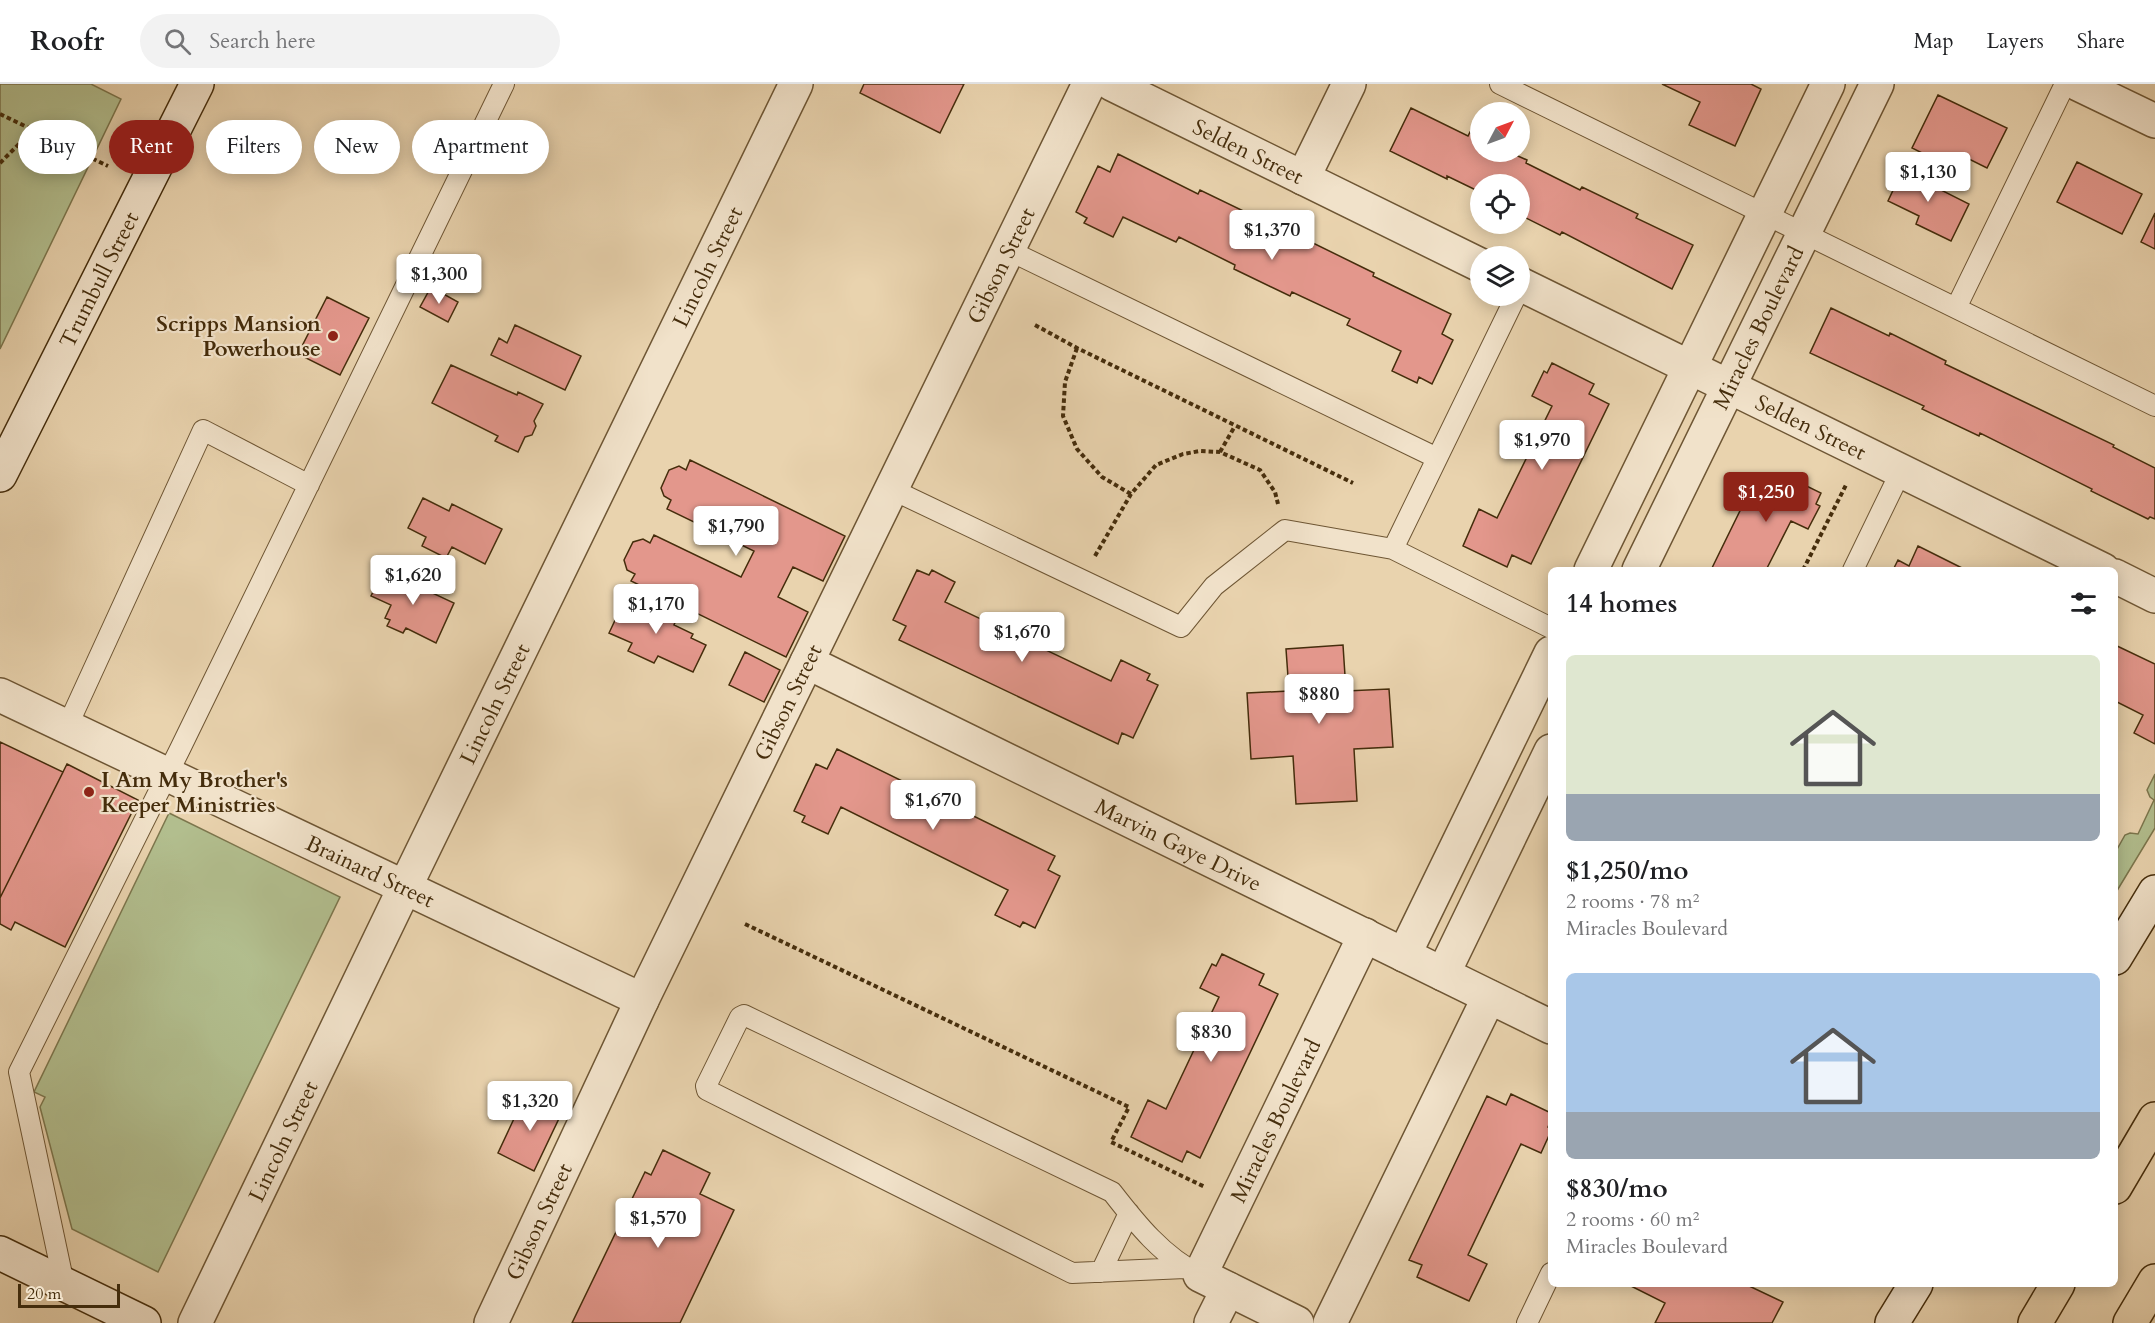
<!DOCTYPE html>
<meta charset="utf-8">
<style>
:root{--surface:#fff;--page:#f2f2f2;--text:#202124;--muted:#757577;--line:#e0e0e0;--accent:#8f2418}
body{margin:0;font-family:Cardo,serif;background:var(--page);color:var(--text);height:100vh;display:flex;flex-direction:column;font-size:22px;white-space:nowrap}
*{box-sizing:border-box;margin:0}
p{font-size:20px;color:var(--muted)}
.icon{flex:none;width:33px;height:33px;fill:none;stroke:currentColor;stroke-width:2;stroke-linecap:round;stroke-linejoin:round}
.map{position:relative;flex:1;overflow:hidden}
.side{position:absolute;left:1548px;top:483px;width:570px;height:720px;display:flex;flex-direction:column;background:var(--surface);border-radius:9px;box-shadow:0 3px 15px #0003}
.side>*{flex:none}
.banner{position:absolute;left:18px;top:36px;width:570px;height:54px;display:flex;gap:12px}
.needle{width:39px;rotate:49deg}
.fabs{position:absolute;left:1470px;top:18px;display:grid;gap:12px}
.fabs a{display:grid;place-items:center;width:60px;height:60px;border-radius:50%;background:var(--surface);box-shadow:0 3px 15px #0003;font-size:30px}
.scale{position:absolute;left:18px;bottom:15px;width:102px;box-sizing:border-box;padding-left:6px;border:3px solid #452d0c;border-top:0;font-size:16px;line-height:21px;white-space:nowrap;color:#452d0c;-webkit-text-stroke:4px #f1e2ca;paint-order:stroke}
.price{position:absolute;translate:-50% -51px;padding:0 14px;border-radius:6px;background:#fff;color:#222;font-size:20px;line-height:39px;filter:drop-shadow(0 2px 3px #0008)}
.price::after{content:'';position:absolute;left:50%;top:36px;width:18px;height:14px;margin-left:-9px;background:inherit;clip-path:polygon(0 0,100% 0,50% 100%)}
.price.current{background:var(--accent);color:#fff}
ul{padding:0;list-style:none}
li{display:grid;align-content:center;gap:12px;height:318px;padding:0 18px}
li span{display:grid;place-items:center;height:186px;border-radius:9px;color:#555}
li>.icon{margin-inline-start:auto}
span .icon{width:108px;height:108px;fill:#fffc;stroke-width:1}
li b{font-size:26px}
h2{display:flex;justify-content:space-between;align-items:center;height:72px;padding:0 18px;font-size:26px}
.pill{padding:0 21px;border-radius:27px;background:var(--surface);box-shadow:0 3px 15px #0003;font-size:21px;line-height:54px}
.pill.current{background:var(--accent);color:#fff}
header{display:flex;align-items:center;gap:36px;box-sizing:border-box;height:84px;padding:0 30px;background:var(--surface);border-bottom:2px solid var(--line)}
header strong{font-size:28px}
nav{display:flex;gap:33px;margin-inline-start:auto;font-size:21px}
.search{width:420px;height:54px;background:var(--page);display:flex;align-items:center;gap:15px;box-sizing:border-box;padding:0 21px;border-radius:33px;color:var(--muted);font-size:22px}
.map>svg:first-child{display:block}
</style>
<header>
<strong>Roofr</strong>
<div class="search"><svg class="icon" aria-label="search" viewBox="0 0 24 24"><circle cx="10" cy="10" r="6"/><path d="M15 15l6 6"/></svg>Search here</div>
<nav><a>Map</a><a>Layers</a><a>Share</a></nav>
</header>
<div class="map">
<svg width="2155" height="1239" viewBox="0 0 2155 1239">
<rect width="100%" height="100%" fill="#e9d3ae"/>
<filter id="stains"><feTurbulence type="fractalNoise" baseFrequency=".00333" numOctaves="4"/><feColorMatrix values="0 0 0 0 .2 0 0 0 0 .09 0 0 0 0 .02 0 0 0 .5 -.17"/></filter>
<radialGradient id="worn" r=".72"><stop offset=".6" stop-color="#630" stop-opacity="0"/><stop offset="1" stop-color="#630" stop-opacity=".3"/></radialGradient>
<path fill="#b2be8e" stroke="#7c764d" stroke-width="1.5" d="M0,0H91L121,15L0,265Z
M2155,690V744L2115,810V769L2125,751L2130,749L2138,750L2154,716L2150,713L2147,706Z
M169,729L340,813L158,1188L72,1145L40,1023L45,1013L34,1008Z"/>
<path fill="#e3978c" stroke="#452d0c" stroke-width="1.5" d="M864,0H964L940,49L860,9Z
M1662,0H1751L1761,5L1735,62L1689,41L1700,18Z
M1938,11L2007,44L1987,84L1963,72L1956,86L1912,64Z
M1411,24L1468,52L1470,48L1480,54V68H1509L1527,76L1526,79L1580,106L1582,103L1638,130L1636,134L1693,161L1672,205L1562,148L1560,151L1520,131V100H1480V108L1447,92V95L1390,67Z
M1118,70L1198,110L1200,106L1260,135L1257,139L1308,163L1311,158L1374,189L1373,192L1451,230L1442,250L1453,256L1432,300L1419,293L1417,299L1392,287L1401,267L1347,241L1350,235L1292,208L1290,212L1234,185L1235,181L1179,153L1176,158L1123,133L1113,153L1084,139L1087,134L1076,128L1098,82L1110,88Z
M2077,78L2142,110L2122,150L2057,118Z
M1905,81L1938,97L1935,103L1969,120L1951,157L1916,140L1919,132L1888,117Z
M2155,129V165L2141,158Z
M431,203L458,218L448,238L420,223Z
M327,213L369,234L340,291L298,270Z
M1831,224L1889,252L1890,249L1946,277L1945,280L2114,361L2113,363L2155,384V435L2150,433L2148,435L2091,407L2092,405L1980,349L1979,352L1922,325L1924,322L1810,269Z
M515,241L581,272L565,306L491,271L499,254L507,259Z
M1552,279L1594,300L1589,310L1609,320L1531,480L1512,471L1507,483L1463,462L1479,425L1497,434L1552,322L1532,312L1544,287L1547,289Z
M451,281L517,311L518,308L543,320L534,337L536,342L532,351L525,353L518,368L495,357L498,352L432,319Z
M690,376L845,452L823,497L793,483L778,513L808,528L786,573L631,497L635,490L627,486L624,476L633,458L643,455L650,459L654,451L741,493L754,467L667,425L671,416L664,412L661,404L669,386L679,382L686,386Z
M1780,389L1821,409L1816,420L1820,422L1808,445L1791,437L1766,486H1711L1758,390L1775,399Z
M423,414L449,427L452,420L502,445L485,480L452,463L446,474L422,462L426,453L408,444Z
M1918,462L1966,486H1893L1898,476L1909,482Z
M917,486L929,491L932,486L955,498L945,518L1111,597L1121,576L1150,590L1147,596L1158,601L1133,654L1122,649L1118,660L899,556L906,542L893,536Z
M383,488L404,498L409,488L432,499L428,507L454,519L436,559L406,544L403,549L387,542L390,536L385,534L391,521L371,512Z
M627,511L677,534L674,541L693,550L691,554L706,561L693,588L658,572L654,579L628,567L632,559L609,549Z
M1343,561L1346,607L1389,605L1393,663L1354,665L1357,717L1296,720L1293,672L1251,675L1247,609L1289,607L1286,565Z
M2115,561L2155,580V660L2134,649L2143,631L2115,617Z
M745,568L780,586L764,618L729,601Z
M0,658L63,688L0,814Z
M837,665L1055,772L1048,786L1060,792L1035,844L1023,838L1020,843L995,831L1008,806L841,723L828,750L802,738L805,732L794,727L816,680L827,685Z
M67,680L138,716L65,863L15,838L11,846L0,840V814Z
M1222,870L1264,890L1259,901L1278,910L1200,1074L1187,1067L1182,1078L1131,1053L1148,1016L1166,1025L1219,913L1200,904L1212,880L1216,882Z
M526,1009L563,1026L534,1087L498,1069Z
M1511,1010L1551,1029V1036L1548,1043L1551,1044V1047L1541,1069L1521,1060L1468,1171L1487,1180L1469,1217L1417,1193L1422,1181L1409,1176L1487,1012L1506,1021Z
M663,1066L710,1089L700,1110L734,1126L680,1239H572L645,1088L651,1091Z
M1627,1200H1745L1783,1218L1772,1239H1655L1665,1219Z"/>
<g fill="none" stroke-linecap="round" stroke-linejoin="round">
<defs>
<path id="lane" d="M1500,0L2155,322
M1008,166L1437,374
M1956,224L2065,0
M891,405L1181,543L1214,502L1285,446L1393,465L1551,544
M1393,465L1516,212
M1853,486L1901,387
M67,643L203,346L309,401
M1185,1184L1072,1189L707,1006L706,1002L740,933L744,931L1112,1108C1136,1139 1163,1173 1200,1191
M1101,1188L1129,1129
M64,1200L19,988L180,665L504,0
M1527,1239L1551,1189"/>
<g id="street">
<path id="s1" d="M1112,0L1480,181"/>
<path d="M2078,0L2155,37"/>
<path d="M1303,94L1349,0"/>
<path id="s2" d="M1520,200L2103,486"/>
<path d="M1591,486L1828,0"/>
<path id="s3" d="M1639,486L1877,0"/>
<path d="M2115,492L2155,512"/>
<path id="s4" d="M807,578L1551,943"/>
<path id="s5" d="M0,611L642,916"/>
<path d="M1404,871L1551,569"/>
<path d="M1443,890L1551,667"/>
<path id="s6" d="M195,1239L405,803L796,0"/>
<path id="s7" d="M491,1239L642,916L1089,0"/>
<path d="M1211,1239L1228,1205"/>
<path id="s8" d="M1297,1239L1200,1191L1365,851"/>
<path d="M1330,1239L1489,913"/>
</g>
<g id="secondary">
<path id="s9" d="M0,391L197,0"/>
<path d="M2115,874L2155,808"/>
<path d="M0,1169L144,1239"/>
<path d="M1892,1239L1916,1200"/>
</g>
<path id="highway" d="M2115,1103L2155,1035
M2035,1239L2058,1200
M2130,1239L2155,1197"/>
</defs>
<use href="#lane" stroke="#6e5634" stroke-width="22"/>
<use href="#street" stroke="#6e5634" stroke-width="36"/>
<use href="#secondary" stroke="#452d0c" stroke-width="36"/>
<use href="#highway" stroke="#452d0c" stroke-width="36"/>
<path stroke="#452d0c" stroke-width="4" stroke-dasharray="4.5 3" stroke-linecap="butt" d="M0,30L33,46
M0,79L33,46L108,82
M1035,241L1077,264L1353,399
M1077,264L1065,298L1063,332L1077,365L1102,393L1131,410
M1220,368L1235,342
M1095,472L1131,410L1156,381L1183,370L1200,367L1220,368L1260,386L1275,408L1278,420
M1803,486L1846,401
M745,840L1129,1023L1111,1058L1205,1103"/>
<use href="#lane" stroke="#f1e2ca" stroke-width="20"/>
<use href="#street" stroke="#f1e2ca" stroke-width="33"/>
<use href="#secondary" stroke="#f1e2ca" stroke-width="33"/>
<use href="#highway" stroke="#e9d3ae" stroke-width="33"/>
</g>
<g fill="#8f2418" stroke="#f1e2ca" stroke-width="2">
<circle cx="333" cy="252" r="6"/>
<circle cx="89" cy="708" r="6"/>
</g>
<g text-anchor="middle" stroke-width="4.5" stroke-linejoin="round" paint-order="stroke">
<g font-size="22" fill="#452d0c" stroke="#f1e2ca">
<text dy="8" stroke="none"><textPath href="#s1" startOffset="152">Selden Street</textPath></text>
<text dy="8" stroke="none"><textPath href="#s6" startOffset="1174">Lincoln Street</textPath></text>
<text dy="8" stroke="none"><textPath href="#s7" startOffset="1174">Gibson Street</textPath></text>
<text dy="8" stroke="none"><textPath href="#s9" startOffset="219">Trumbull Street</textPath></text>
<text dy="8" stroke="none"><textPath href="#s3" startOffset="270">Miracles Boulevard</textPath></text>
<text dy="8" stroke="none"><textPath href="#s2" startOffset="324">Selden Street</textPath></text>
<text dy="8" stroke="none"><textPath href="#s7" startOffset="688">Gibson Street</textPath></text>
<text dy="8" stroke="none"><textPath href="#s6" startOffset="688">Lincoln Street</textPath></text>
<text dy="8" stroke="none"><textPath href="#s4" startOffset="414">Marvin Gaye Drive</textPath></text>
<text dy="8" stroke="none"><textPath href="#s5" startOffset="410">Brainard Street</textPath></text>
<text dy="8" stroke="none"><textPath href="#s8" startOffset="280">Miracles Boulevard</textPath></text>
<text dy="8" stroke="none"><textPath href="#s6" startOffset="202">Lincoln Street</textPath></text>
<text dy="8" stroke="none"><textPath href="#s7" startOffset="112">Gibson Street</textPath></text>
</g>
<g font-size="22" font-weight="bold" fill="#452d0c" stroke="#f1e2ca" text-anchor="end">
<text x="321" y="247">Scripps Mansion<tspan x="321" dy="25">Powerhouse</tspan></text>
<text x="101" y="703" text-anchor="start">I Am My Brother's<tspan x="101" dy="25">Keeper Ministries</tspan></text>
</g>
</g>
<rect width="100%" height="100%" filter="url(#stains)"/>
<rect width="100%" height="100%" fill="url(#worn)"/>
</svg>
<div class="fabs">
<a><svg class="needle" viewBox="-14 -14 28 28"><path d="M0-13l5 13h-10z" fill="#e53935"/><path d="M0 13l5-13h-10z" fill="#757577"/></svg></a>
<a><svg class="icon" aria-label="locate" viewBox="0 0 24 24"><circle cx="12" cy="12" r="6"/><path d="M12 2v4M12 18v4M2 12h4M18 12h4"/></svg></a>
<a><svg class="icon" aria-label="layers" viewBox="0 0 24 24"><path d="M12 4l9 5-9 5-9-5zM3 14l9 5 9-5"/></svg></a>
</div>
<div class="scale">20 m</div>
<b class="price" style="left:1928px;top:119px">$1,130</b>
<b class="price" style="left:1272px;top:177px">$1,370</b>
<b class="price" style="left:439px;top:221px">$1,300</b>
<b class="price" style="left:1542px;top:387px">$1,970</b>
<b class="price current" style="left:1766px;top:439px">$1,250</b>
<b class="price" style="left:736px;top:473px">$1,790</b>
<b class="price" style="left:413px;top:522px">$1,620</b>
<b class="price" style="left:656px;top:551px">$1,170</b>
<b class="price" style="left:1022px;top:579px">$1,670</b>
<b class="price" style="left:1319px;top:641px">$880</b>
<b class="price" style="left:933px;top:747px">$1,670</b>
<b class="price" style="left:1211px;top:979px">$830</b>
<b class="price" style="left:530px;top:1048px">$1,320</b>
<b class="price" style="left:658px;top:1165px">$1,570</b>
<div class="banner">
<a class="pill">Buy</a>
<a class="pill current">Rent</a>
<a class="pill">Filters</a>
<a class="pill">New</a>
<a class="pill">Apartment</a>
</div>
<section class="side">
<h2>14 homes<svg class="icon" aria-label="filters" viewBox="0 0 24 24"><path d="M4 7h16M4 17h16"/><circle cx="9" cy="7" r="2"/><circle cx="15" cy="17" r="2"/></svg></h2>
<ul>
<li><span style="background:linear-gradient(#dfe7d0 75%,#9aa5b1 0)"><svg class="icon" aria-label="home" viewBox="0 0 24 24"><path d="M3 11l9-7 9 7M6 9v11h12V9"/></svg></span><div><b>$1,250/mo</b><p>2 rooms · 78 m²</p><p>Miracles Boulevard</p></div></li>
<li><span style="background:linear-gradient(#a9c7e8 75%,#9aa5b1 0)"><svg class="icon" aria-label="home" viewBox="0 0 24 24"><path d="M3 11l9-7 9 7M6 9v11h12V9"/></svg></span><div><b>$830/mo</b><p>2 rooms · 60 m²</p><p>Miracles Boulevard</p></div></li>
</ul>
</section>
</div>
